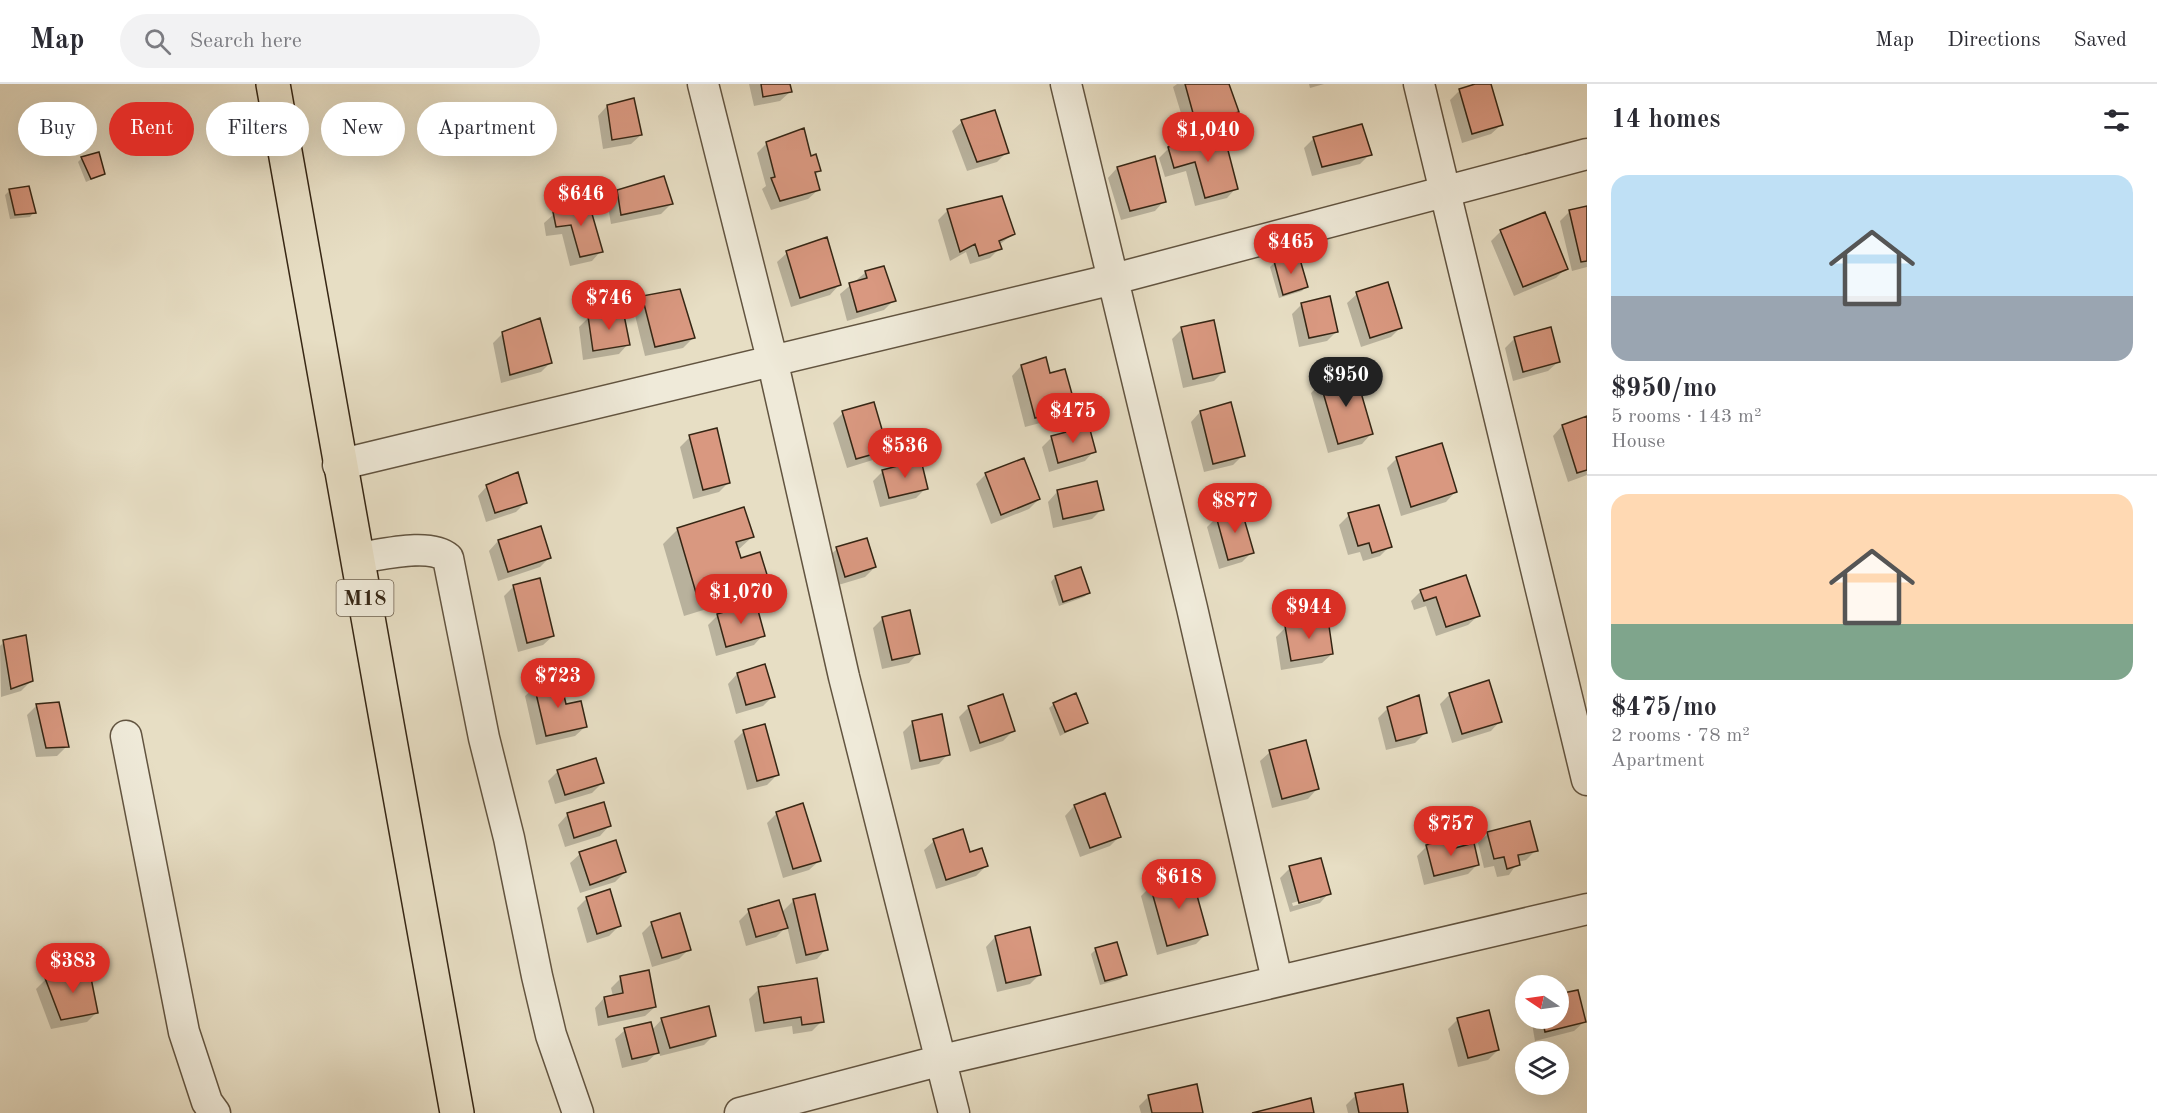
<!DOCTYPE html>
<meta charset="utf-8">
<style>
:root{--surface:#fff;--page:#f2f2f3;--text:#2b2b33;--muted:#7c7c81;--line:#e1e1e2;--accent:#d93025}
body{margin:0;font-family:"Old Standard TT",serif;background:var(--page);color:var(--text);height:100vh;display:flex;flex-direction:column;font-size:22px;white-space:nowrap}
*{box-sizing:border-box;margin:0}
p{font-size:20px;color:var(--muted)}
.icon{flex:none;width:33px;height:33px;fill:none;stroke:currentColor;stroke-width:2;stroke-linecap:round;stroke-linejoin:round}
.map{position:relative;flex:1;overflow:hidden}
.sheet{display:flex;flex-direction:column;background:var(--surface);width:570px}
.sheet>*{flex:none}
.hud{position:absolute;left:18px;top:18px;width:570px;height:54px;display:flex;gap:12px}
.needle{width:39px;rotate:283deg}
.fabs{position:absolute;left:1515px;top:891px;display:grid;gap:12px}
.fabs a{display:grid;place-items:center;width:54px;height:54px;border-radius:50%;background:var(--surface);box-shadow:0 6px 24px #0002;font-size:30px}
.price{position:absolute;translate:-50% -51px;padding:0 14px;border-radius:21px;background:var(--accent);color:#fff;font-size:20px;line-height:39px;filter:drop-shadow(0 2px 3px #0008)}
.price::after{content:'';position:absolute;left:50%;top:36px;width:18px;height:14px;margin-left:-9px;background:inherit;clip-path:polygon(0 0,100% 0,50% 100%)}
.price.current{background:#222;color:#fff}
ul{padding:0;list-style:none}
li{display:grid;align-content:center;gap:12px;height:318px;padding:0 24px}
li+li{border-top:2px solid var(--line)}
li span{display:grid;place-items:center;height:186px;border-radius:18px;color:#555}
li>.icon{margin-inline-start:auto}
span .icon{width:108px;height:108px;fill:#fffc;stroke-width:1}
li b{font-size:26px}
h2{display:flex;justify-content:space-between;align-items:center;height:72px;padding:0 24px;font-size:26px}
.chip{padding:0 21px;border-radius:27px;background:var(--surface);box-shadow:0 6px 24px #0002;font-size:21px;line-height:54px}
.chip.current{background:var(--accent);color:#fff}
header{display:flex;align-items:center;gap:36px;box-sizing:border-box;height:84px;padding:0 30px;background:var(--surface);border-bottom:2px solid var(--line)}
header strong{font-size:28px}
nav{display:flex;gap:33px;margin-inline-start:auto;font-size:21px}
.search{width:420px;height:54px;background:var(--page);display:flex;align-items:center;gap:15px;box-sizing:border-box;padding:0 21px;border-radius:33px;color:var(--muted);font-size:22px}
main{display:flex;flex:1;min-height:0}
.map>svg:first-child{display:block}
</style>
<header>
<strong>Map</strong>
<div class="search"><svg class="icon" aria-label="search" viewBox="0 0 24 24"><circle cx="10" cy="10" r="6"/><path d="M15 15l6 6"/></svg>Search here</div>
<nav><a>Map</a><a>Directions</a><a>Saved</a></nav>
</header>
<main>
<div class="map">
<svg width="1587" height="1029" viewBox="0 0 1587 1029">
<rect width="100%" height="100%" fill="#e7dec4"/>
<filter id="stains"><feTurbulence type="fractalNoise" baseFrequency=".00333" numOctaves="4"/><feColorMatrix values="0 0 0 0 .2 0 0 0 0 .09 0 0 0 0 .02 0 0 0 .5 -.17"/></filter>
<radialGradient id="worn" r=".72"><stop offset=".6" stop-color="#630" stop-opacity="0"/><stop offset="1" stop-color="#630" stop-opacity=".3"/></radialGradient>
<path fill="#0003" fill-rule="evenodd" d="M749,0H789L790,8L780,17L754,22Z
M1177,0H1227L1237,27L1227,37L1187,49L1173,3Z
M1309,0H1324L1310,4Z
M1480,0H1489L1501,41L1491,50L1462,59L1450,16L1460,6Z
M607,22L641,51L631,60L603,65L598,32Z
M962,38L1007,68L997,78L967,87L952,47Z
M1361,42L1370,70L1360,80L1312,92L1304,64L1313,55Z
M1222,49L1236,104L1227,114L1195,122L1186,87L1165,93L1159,74L1169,64Z
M767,59L810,74L820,86L814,92L818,106L808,115L771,126L762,105L766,102L757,69Z
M82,74L104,90L86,98L78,78Z
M1117,84L1164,117L1155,127L1121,136L1108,94Z
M10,106L34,128L30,133L10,135L5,111Z
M617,107L671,120L661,130L611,140L607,117Z
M1001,114L1013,150L999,161L1000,164L990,174L970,180L966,168L950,177L938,136L947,127Z
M587,118L601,167L592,177L570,182L562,150L546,152L544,139L554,130Z
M1587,123V183L1572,187L1560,137L1569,128Z
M1501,147L1566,184L1556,194L1514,212L1491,157Z
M787,169L839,201L830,211L791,223L777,178Z
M1275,178L1306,202L1302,207L1279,214L1270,183Z
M866,188L894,216L884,226L847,237L840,210Z
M1357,210L1401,243L1391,253L1361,263L1347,219Z
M643,214L693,254L683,264L645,272L633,223Z
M1302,220L1337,247L1327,257L1299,263L1292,230Z
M589,233L628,260L619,270L583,276L579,243Z
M1182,245L1224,287L1214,297L1183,304L1172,255Z
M503,249L551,278L541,288L501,299L493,259Z
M1515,254L1558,278L1548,287L1513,297L1505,264Z
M1021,282L1049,291L1070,310L1060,319L1052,322L1054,328L1044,338L1025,343L1012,292Z
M1321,299L1371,350L1362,360L1328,369L1311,309Z
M1200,328L1243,371L1233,381L1204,388L1191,338Z
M843,329L886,365L876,375L847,384L833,339Z
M1587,334V391L1568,398L1553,352L1562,342Z
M1088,343L1094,367L1085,377L1049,388L1042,363L1051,354Z
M690,353L729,398L719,408L693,415L680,363Z
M1397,374L1455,408L1446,418L1401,432L1387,384Z
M1023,376L1039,415L1029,425L991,440L976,400L985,391Z
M883,387L926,404L916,414L880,423L873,397Z
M487,402L525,419L516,428L486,438L478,412Z
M1057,408L1102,425L1092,435L1053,444L1048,418Z
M1349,431L1390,462L1380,472L1363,477L1360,468L1348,471L1339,441Z
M1217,433L1252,468L1242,478L1219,485L1207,443Z
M540,444L549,474L540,483L498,497L489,467L498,457Z
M677,446L752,453L737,467L740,476L767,497L752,511L684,532L663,460Z
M837,465L875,483L865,493L835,502L827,474Z
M1055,493L1089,509L1084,513L1059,522L1051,498Z
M1465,493L1478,532L1468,541L1436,552L1426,522L1414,526L1411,517L1421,507Z
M514,502L553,552L543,561L518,568L504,512Z
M755,521L763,551L754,561L716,572L708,541L717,532Z
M883,534L918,569L909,579L882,585L873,544Z
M1286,543L1332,570L1322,579L1281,586L1276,553Z
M4,558L31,597L21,607L1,613L0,562Z
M737,590L773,612L763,622L736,630L728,600Z
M535,603L565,622L585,643L575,652L536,661L525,612Z
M1450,610L1500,637L1491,647L1452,659L1440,620Z
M1054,620L1086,638L1060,652L1049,624Z
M37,621L67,662L57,672L36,673L27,631Z
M969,623L1013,647L1003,657L970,668L959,633Z
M1388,624L1425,649L1415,659L1386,666L1378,634Z
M913,638L948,670L939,680L911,686L903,648Z
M744,647L777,691L767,701L747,706L734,657Z
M1270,668L1317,705L1308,715L1272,724L1260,677Z
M558,687L602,699L592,709L555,720L548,697Z
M603,720L609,742L600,752L565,763L558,741L567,731Z
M1074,722L1120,752L1110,762L1080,773L1065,732Z
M777,729L819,777L809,786L783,794L767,739Z
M1488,750L1536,766L1526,776L1518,778L1509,791L1497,793L1494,782L1484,784L1478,759Z
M934,757L969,770L986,782L976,792L936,805L924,766Z
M1427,762L1450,767L1478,780L1468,790L1424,801L1417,772Z
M580,770L625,788L615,798L580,809L570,779Z
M1290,784L1329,809L1320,819L1290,828L1280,794ZM1320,811V815L1293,822L1292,819Z
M1151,802L1206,850L1196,860L1157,871L1141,812Z
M587,814L619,842L609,852L587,859L577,824Z
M793,817L826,865L817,875L796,880L787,842L776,853L746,862L739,837L749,827L782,828Z
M652,839L689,865L679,875L652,883L642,849Z
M995,853L1040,890L1030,900L997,908L986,863Z
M1096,865L1125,891L1121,895L1100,901L1091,870Z
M621,894L655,923L645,932L598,942L595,924L604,914L613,912L611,904Z
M46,895L97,928L87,938L51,945L36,905Z
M759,905L822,937L812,947L793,950L792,942L755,948L749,915Z
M1531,934H1558L1584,938L1574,947L1535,957Z
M662,935L714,951L704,961L660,972L659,967L647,978L622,984L615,955L625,946H652Z
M1458,935L1498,966L1488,976L1458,983L1448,945Z
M1356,1011L1407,1029H1348L1346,1021Z
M1149,1012L1202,1029H1141L1139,1022Z"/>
<path fill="#d99880" stroke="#362614" stroke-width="1.5" d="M761,0H790L792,8L763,13Z
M1185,0H1229L1239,28L1196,40Z
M1475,0H1491L1503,41L1472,50L1459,5Z
M634,14L642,51L612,56L607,21Z
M995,26L1009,69L977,78L961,36Z
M1362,40L1372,71L1322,83L1313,53Z
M804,44L811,72L816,70L821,87L815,88L820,106L780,117L771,94L775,93L766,58Z
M1223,47L1238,105L1205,114L1195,78L1174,84L1168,63Z
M99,68L105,90L91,95L81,73Z
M1155,72L1166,118L1130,127L1117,83Z
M664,92L673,120L621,131L617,106Z
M29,102L36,129L15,131L9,105Z
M1002,112L1015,150L999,157L1002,165L979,172L975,160L960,168L947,125Z
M588,116L603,168L580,173L571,141L556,143L553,128Z
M1587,122V177L1581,178L1569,126Z
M1545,128L1568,185L1523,203L1500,146Z
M827,153L841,201L800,214L786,167Z
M1299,172L1308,203L1283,211L1274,177Z
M884,182L896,217L857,228L849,199L867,194L865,187Z
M1388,198L1402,244L1370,254L1356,208Z
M680,205L695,254L655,263L642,212Z
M1330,212L1338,248L1309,254L1301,219Z
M623,226L630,261L593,267L588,232Z
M540,234L552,279L510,291L502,248Z
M1214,236L1225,288L1193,295L1181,243Z
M1551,243L1560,278L1523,288L1514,253Z
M1046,273L1050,289L1065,285L1072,310L1052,315L1056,328L1035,334L1021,281Z
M1355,288L1373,350L1338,360L1320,298Z
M874,318L888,366L856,375L842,327Z
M1231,318L1245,372L1213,380L1200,327Z
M1587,332V386L1577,389L1562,341Z
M1089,342L1096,368L1058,379L1051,352Z
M717,344L730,399L703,406L689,351Z
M1442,359L1457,408L1411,423L1396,373Z
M1024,374L1040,415L1001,431L985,389Z
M921,376L928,405L889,414L882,386Z
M518,388L527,419L495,429L486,401Z
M1097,397L1104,426L1063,435L1057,406Z
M1379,421L1392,463L1372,469L1369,459L1358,462L1348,429Z
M744,423L754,453L736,458L741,474L760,468L769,497L699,519L677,444Z
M1241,424L1254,469L1228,476L1216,432Z
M541,442L551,474L508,488L498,456Z
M867,454L876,483L845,493L836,463Z
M1081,483L1090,509L1063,518L1055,492Z
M1466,491L1480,532L1446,543L1436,513L1424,517L1420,506Z
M540,494L554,552L527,559L513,501Z
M756,519L765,552L726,563L717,530Z
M910,526L920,570L892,576L882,533Z
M1328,535L1333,570L1291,577L1285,542Z
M26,551L33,597L11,605L3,556Z
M765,580L775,613L746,621L737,589Z
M560,595L566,620L581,617L587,643L546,652L534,601Z
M1489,596L1502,638L1462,650L1449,609Z
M1076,609L1088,639L1065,648L1053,619Z
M1003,610L1015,647L980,659L968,622Z
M1419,611L1427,649L1396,657L1387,623Z
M59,618L69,663L46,664L36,620Z
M942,630L950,671L920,677L912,637Z
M765,640L779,691L757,697L743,646Z
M1306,656L1319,705L1282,715L1269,666Z
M596,674L604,699L565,711L557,686Z
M1105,709L1121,753L1090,764L1074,721Z
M604,718L611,742L574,754L567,729Z
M803,719L821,777L793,785L776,728Z
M1530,737L1538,767L1518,771L1520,781L1507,785L1504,773L1494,775L1487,748Z
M963,745L970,768L982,764L988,782L946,796L933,755Z
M1448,755L1451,765L1474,759L1479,781L1434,792L1426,761Z
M616,756L626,788L590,801L579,768Z
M1321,774L1331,810L1299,819L1289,782Z
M1191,790L1208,851L1167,862L1150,801Z
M610,805L621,842L597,850L586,813Z
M815,810L828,866L806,871L793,815Z
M779,816L788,844L756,853L748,825Z
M680,829L691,866L662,874L651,838Z
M1030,843L1041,891L1006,899L995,852Z
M1117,858L1127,891L1105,897L1095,864Z
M89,884L98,929L61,936L45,894Z
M649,886L656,923L608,933L604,913L623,909L620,892Z
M817,894L824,938L802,941L801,933L764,939L758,903Z
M1578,906L1586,938L1545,948L1542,934H1558V910Z
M709,922L716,952L670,964L661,934Z
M1489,926L1499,966L1468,974L1457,934Z
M651,938L659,969L632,975L624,944Z
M1197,1000L1203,1029H1152L1148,1011Z
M1403,1000L1408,1029H1359L1355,1009Z
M1311,1014L1314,1029H1252Z"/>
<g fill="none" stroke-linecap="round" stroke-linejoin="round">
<defs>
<path id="minor" d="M703,0L772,275L844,593L954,1029
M1066,0L1192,524L1277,896
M1419,0L1587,696
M338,381L1114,195L1587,70
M358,474C381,471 430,458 448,474L484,654L509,754L537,892L551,951L578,1029
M126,652L184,948L207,1018L215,1029
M740,1029L942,976L1587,825"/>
<path id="major" d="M273,0C332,343 396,686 457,1029"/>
</defs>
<use href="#minor" stroke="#625440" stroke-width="33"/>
<use href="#major" stroke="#362614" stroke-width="36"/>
<use href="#minor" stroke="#efead9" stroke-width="30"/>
<use href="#major" stroke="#e7dec4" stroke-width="33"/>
</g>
<g text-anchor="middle" stroke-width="6" stroke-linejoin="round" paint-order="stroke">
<rect fill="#efead9" stroke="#6e614f" stroke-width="1.5" x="336.5" y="496" width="57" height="36" rx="4.5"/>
<g font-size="21" font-weight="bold" fill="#362614">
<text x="365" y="521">M18</text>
</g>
</g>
<rect width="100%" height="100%" filter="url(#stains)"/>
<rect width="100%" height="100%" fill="url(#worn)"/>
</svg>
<div class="fabs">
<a><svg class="needle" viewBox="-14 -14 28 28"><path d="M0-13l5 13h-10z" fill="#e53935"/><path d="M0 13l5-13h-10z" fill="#7c7c81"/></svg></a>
<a><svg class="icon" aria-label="layers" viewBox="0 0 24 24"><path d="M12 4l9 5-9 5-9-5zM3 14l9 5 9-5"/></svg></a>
</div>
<b class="price" style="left:1208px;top:79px">$1,040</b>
<b class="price" style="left:581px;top:143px">$646</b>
<b class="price" style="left:1291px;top:191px">$465</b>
<b class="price" style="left:609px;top:247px">$746</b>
<b class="price current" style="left:1346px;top:324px">$950</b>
<b class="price" style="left:1073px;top:360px">$475</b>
<b class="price" style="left:905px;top:395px">$536</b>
<b class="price" style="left:1235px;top:450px">$877</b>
<b class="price" style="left:741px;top:541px">$1,070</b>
<b class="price" style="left:1309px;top:556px">$944</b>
<b class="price" style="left:558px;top:625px">$723</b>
<b class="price" style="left:1451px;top:773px">$757</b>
<b class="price" style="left:1179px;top:826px">$618</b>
<b class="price" style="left:73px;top:910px">$383</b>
<div class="hud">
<a class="chip">Buy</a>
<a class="chip current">Rent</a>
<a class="chip">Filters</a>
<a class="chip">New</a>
<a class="chip">Apartment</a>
</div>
</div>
<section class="sheet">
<h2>14 homes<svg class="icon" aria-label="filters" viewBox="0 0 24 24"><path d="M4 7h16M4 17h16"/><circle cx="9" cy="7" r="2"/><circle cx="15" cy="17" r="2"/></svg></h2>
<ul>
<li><span style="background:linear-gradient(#bfe0f5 65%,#9aa5b1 0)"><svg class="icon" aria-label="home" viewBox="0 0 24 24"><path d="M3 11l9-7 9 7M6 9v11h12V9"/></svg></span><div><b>$950/mo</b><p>5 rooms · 143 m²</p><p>House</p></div></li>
<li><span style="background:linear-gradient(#ffd9b3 70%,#7fa58c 0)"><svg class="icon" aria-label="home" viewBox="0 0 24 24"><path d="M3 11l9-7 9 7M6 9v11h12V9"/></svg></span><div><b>$475/mo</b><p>2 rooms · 78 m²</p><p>Apartment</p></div></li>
</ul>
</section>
</main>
